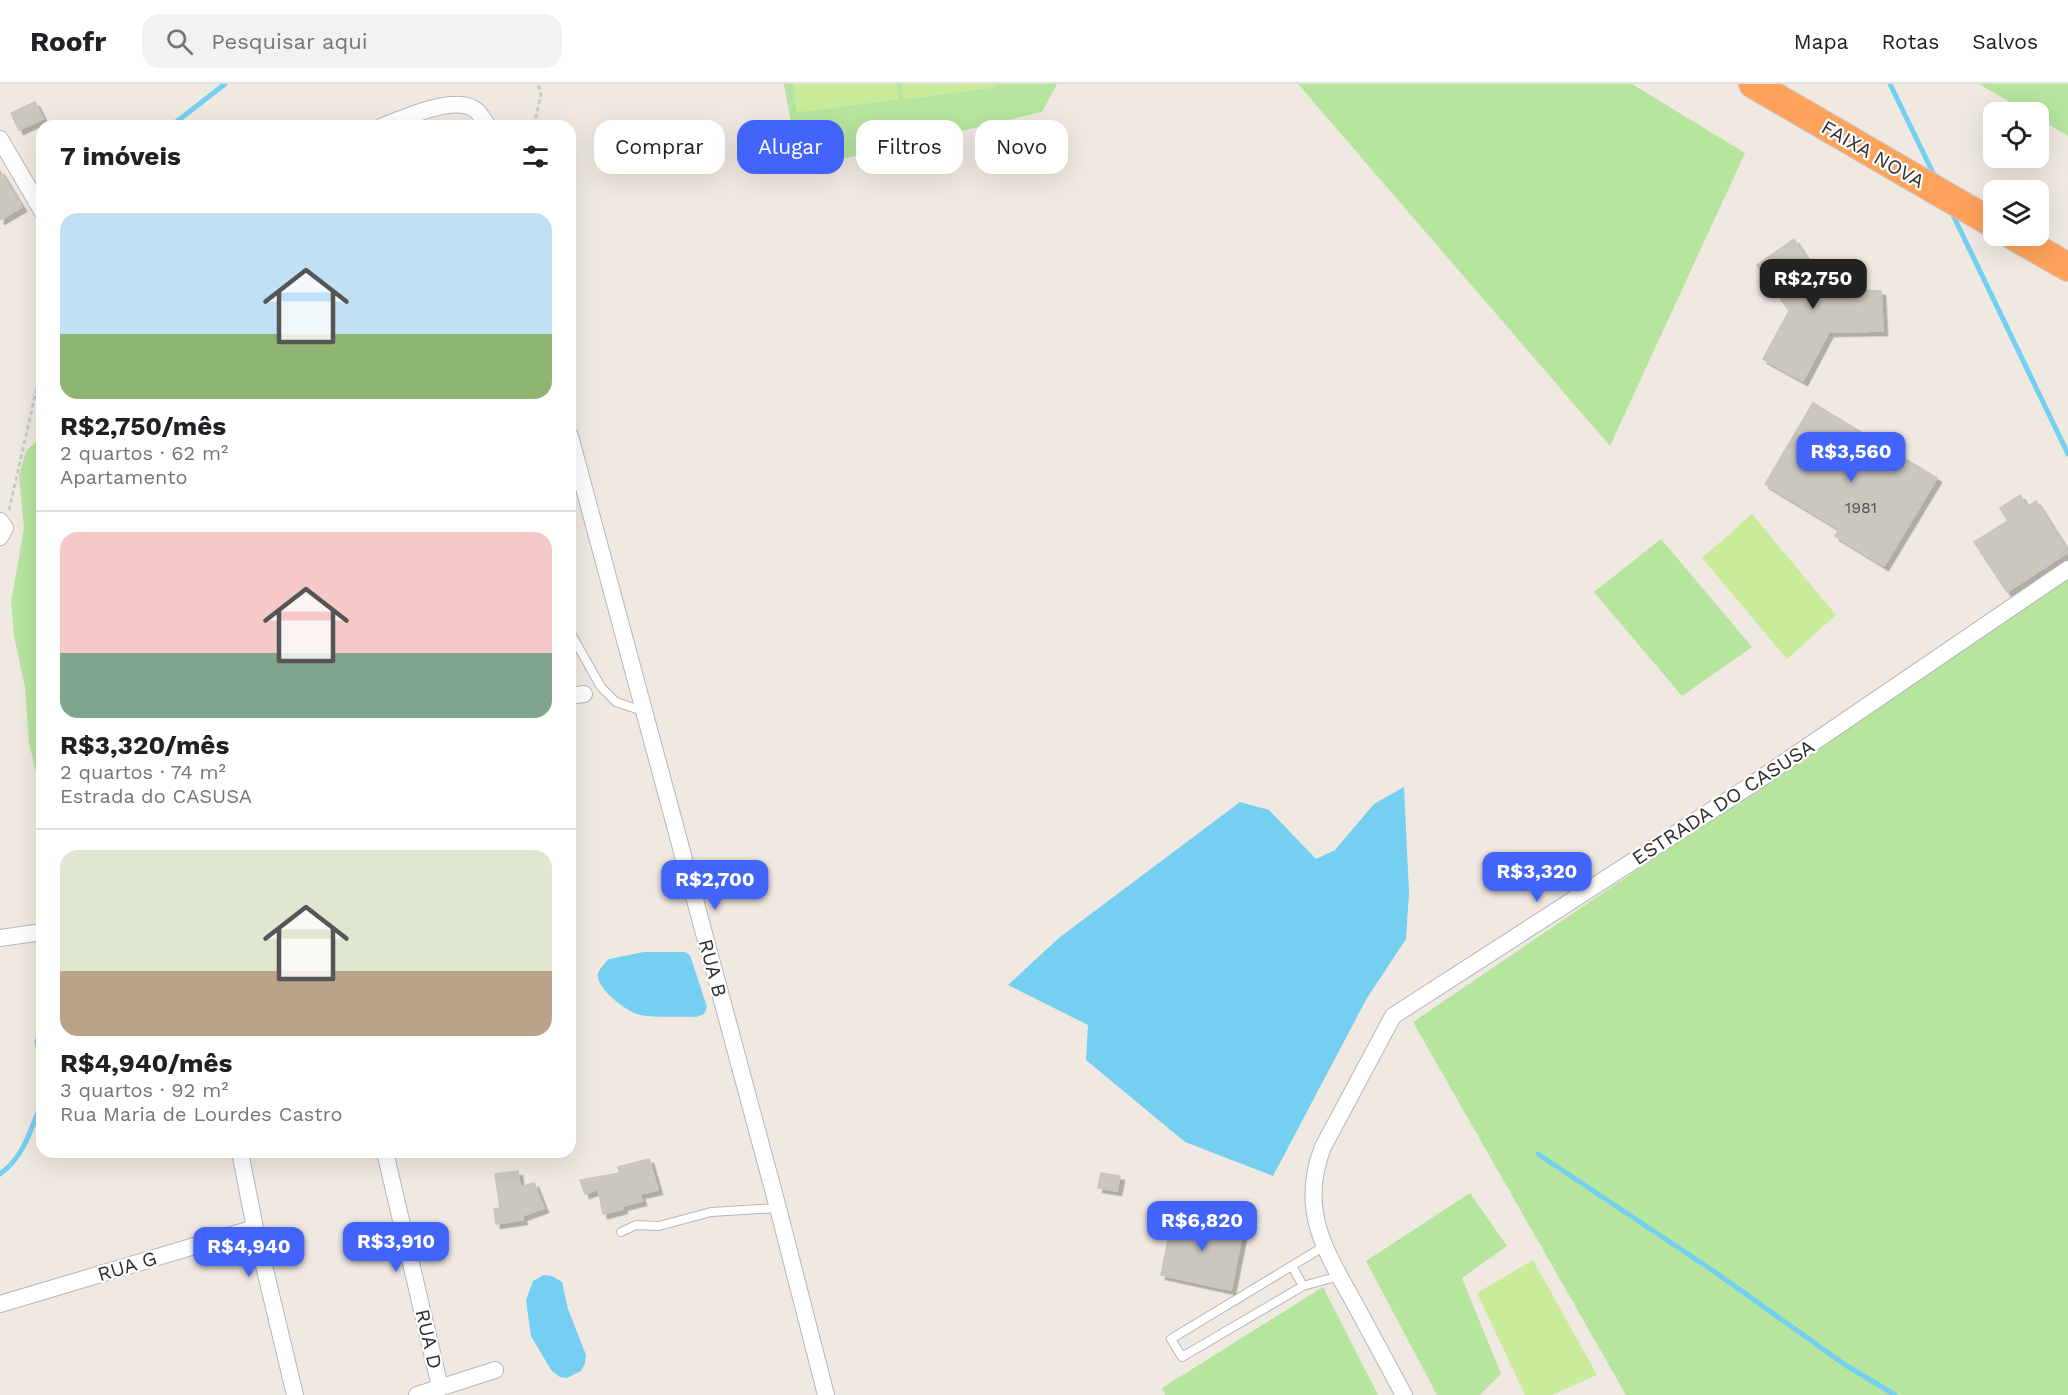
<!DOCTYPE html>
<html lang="pt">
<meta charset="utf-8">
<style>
:root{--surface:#fff;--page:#f2f2f2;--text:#202124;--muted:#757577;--line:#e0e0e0;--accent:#4264fb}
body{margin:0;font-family:"Work Sans",sans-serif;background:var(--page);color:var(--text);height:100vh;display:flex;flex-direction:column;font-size:22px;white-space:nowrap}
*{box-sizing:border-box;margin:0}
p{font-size:20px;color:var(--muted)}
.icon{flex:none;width:33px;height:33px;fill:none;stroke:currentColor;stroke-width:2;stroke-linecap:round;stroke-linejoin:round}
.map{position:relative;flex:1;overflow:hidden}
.panel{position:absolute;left:36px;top:36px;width:540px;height:1038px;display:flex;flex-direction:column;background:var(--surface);border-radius:18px;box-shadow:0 6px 24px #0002}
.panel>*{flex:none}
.banner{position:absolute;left:594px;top:36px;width:570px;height:54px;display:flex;gap:12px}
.tools{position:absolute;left:1983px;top:18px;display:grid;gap:12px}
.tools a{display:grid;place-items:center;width:66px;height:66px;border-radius:12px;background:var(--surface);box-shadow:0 6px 24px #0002;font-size:30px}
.price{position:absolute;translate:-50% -51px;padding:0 14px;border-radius:12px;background:var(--accent);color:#fff;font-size:20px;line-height:39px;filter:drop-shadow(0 2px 3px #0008)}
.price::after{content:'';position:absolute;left:50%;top:36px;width:18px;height:14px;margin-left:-9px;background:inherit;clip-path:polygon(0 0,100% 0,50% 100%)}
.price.current{background:#222;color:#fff}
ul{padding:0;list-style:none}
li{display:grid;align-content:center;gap:12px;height:318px;padding:0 24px}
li+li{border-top:2px solid var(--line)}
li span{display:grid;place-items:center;height:186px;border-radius:18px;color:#555}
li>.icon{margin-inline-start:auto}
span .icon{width:108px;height:108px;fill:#fffc;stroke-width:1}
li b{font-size:26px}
h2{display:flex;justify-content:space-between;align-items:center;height:72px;padding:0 24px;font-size:26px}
.pill{padding:0 21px;border-radius:18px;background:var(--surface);box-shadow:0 6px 24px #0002;font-size:21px;line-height:54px}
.pill.current{background:var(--accent);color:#fff}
header{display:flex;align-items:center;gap:36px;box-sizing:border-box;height:84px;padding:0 30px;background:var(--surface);border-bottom:2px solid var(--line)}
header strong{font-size:28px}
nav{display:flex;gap:33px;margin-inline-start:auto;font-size:21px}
.search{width:420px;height:54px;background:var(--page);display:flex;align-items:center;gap:15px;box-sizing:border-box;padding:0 21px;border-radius:18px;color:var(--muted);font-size:22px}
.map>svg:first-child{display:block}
</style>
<header>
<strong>Roofr</strong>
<div class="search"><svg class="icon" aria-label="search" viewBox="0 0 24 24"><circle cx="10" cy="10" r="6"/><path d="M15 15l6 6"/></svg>Pesquisar aqui</div>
<nav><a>Mapa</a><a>Rotas</a><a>Salvos</a></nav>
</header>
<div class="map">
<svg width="2068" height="1311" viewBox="0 0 2068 1311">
<defs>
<filter id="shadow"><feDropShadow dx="4.5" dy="4.5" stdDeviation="0" flood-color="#0004"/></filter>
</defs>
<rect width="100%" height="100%" fill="#efe9e1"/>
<path fill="#b6e59e" d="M784,0H794L797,28L898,15L896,0H902L904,15L997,3V0H1057L1042,28L799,85Z
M1298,0H1632L1745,69L1610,362Z
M1979,0H2068V52L2039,35L2038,28H2027Z
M42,352V699L35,685L29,658L25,603L14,552L11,518L24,444L19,392L26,367Z
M1661,455L1752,563L1682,612L1594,508Z
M2068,493V1311H1626L1413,938Z
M1470,1109L1507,1162L1462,1194L1501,1290L1480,1311H1437L1366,1177Z
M1323,1203L1378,1311H1165L1162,1304Z"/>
<path fill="#c9ec9a" d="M794,0H896L898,15L797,29Z
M902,0H997L998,3L904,15Z
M1752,430L1836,531L1787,575L1702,474Z
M1533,1176L1597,1291L1552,1311H1525L1477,1209Z"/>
<path fill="#75cff0" d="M1404,703L1409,808L1406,855L1367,914L1273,1092L1185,1058L1086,976L1088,941L1008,901L1060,853L1240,718L1269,726L1316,775L1335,766L1374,720Z
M644,868H685L690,871L707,923L704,930L696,933C678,932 658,934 640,931C628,929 595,904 598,890C599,885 605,879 609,875Z
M544,1191L552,1192L562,1198L568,1225L586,1271L585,1279L581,1287L567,1294L560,1293L551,1286L531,1252L526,1216L533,1197Z"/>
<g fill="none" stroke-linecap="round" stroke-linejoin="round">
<path stroke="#75cff0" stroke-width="5" d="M1890,0L1935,93
M171,42L225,0
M1952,129L2068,370
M42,941L37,958L42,979
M1538,1070L1712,1186L1844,1280L1895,1311
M0,1090C24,1073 32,1043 42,1017"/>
</g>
<path fill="#cbc7bf" stroke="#cbc5ba" stroke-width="1.5" filter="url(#shadow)" d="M35,18L43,35L19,46L11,29Z
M0,87L22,123L0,136Z
M1794,155L1826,204L1881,207L1883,247L1829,248L1803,297L1763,275L1789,227L1757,181Z
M1813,319L1937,394L1884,482L1835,452L1839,445L1765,400Z
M2020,411L2027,423L2036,417L2068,468L2007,508L1974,458L2008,437L2000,424Z
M649,1075L658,1106L640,1110L642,1117L622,1122L623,1125L603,1130L598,1105L585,1110L580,1096L620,1089L618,1083Z
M518,1087L520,1103L534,1099L544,1124L522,1132L523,1136L496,1140L494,1125L500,1124L495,1090Z
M1101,1089L1120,1092L1117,1107L1098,1104Z
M1173,1131L1243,1146L1231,1206L1161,1191Z"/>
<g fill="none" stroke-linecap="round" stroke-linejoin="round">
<defs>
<path id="lane" d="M570,548L601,603L616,618L643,627
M621,1148L636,1141L659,1142L711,1128L778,1124
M1323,1163L1171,1255L1182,1273L1303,1202L1339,1192
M1292,1182L1303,1202"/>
<path id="street" d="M383,42C405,34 457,9 477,27C481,31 484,37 488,42
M0,55L42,127
M570,352L778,1124L826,1311
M0,437L5,444L0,453
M570,612L584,610
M0,854L42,848
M240,1068L255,1144L295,1311
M385,1068L440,1303
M0,1220L255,1144
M417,1311L495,1286
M1404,1311C1388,1281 1372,1252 1356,1222C1326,1168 1298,1126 1323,1063L1393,932L1751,701L2068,485"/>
<path id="highway" d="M1753,0L1994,140
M2014,152L2068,183"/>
</defs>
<use href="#lane" stroke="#b4b7c1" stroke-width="10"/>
<use href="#street" stroke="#b4b7c1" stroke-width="18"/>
<use href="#highway" stroke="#c9c9c9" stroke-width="30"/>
<path stroke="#c9c9c9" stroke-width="3" stroke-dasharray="4.5 3" stroke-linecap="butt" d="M534,42L541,10L538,0
M9,426L42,281"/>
<use href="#lane" stroke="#fff" stroke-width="8"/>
<use href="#street" stroke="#fff" stroke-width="16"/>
<use href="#highway" stroke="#ffa35c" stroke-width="28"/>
</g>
<g text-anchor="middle" stroke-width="4.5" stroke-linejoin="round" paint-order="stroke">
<g font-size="16" fill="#555452">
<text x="1861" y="429">1981</text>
</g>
<g font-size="20" fill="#2e2e2e" stroke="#fff">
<text transform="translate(1873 70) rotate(30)" y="7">FAIXA NOVA</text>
<text transform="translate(1723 718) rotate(-33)" y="7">ESTRADA DO CASUSA</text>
<text transform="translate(713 884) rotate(75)" y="7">RUA B</text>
<text transform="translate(127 1182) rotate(-17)" y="7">RUA G</text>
<text transform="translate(429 1255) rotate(77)" y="7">RUA D</text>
</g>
</g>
</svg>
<div class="tools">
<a><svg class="icon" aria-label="locate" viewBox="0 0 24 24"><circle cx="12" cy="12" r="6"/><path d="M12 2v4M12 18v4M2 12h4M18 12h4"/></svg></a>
<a><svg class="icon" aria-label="layers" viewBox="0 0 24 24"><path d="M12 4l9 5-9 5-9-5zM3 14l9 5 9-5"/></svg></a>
</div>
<b class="price current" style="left:1813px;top:226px">R$2,750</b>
<b class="price" style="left:1851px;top:399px">R$3,560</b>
<b class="price" style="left:1537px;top:819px">R$3,320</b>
<b class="price" style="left:715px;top:827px">R$2,700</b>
<b class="price" style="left:1202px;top:1168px">R$6,820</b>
<b class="price" style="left:396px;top:1189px">R$3,910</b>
<b class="price" style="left:249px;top:1194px">R$4,940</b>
<div class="banner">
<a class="pill">Comprar</a>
<a class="pill current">Alugar</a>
<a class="pill">Filtros</a>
<a class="pill">Novo</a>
</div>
<section class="panel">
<h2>7 imóveis<svg class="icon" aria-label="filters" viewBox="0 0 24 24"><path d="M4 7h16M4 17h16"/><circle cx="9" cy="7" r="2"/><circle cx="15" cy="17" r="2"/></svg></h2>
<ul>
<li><span style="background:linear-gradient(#bfe0f5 65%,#8fb573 0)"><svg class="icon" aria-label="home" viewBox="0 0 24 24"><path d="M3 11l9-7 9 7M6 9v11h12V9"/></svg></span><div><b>R$2,750/mês</b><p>2 quartos · 62 m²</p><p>Apartamento</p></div></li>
<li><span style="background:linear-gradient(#f6c9c9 65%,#7fa58c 0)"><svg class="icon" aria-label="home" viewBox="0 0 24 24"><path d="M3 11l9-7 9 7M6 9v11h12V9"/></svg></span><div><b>R$3,320/mês</b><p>2 quartos · 74 m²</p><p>Estrada do CASUSA</p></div></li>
<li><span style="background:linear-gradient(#dfe7d0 65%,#b9a48a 0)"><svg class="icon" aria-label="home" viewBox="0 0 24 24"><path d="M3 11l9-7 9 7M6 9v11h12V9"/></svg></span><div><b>R$4,940/mês</b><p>3 quartos · 92 m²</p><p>Rua Maria de Lourdes Castro</p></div></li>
</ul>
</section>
</div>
